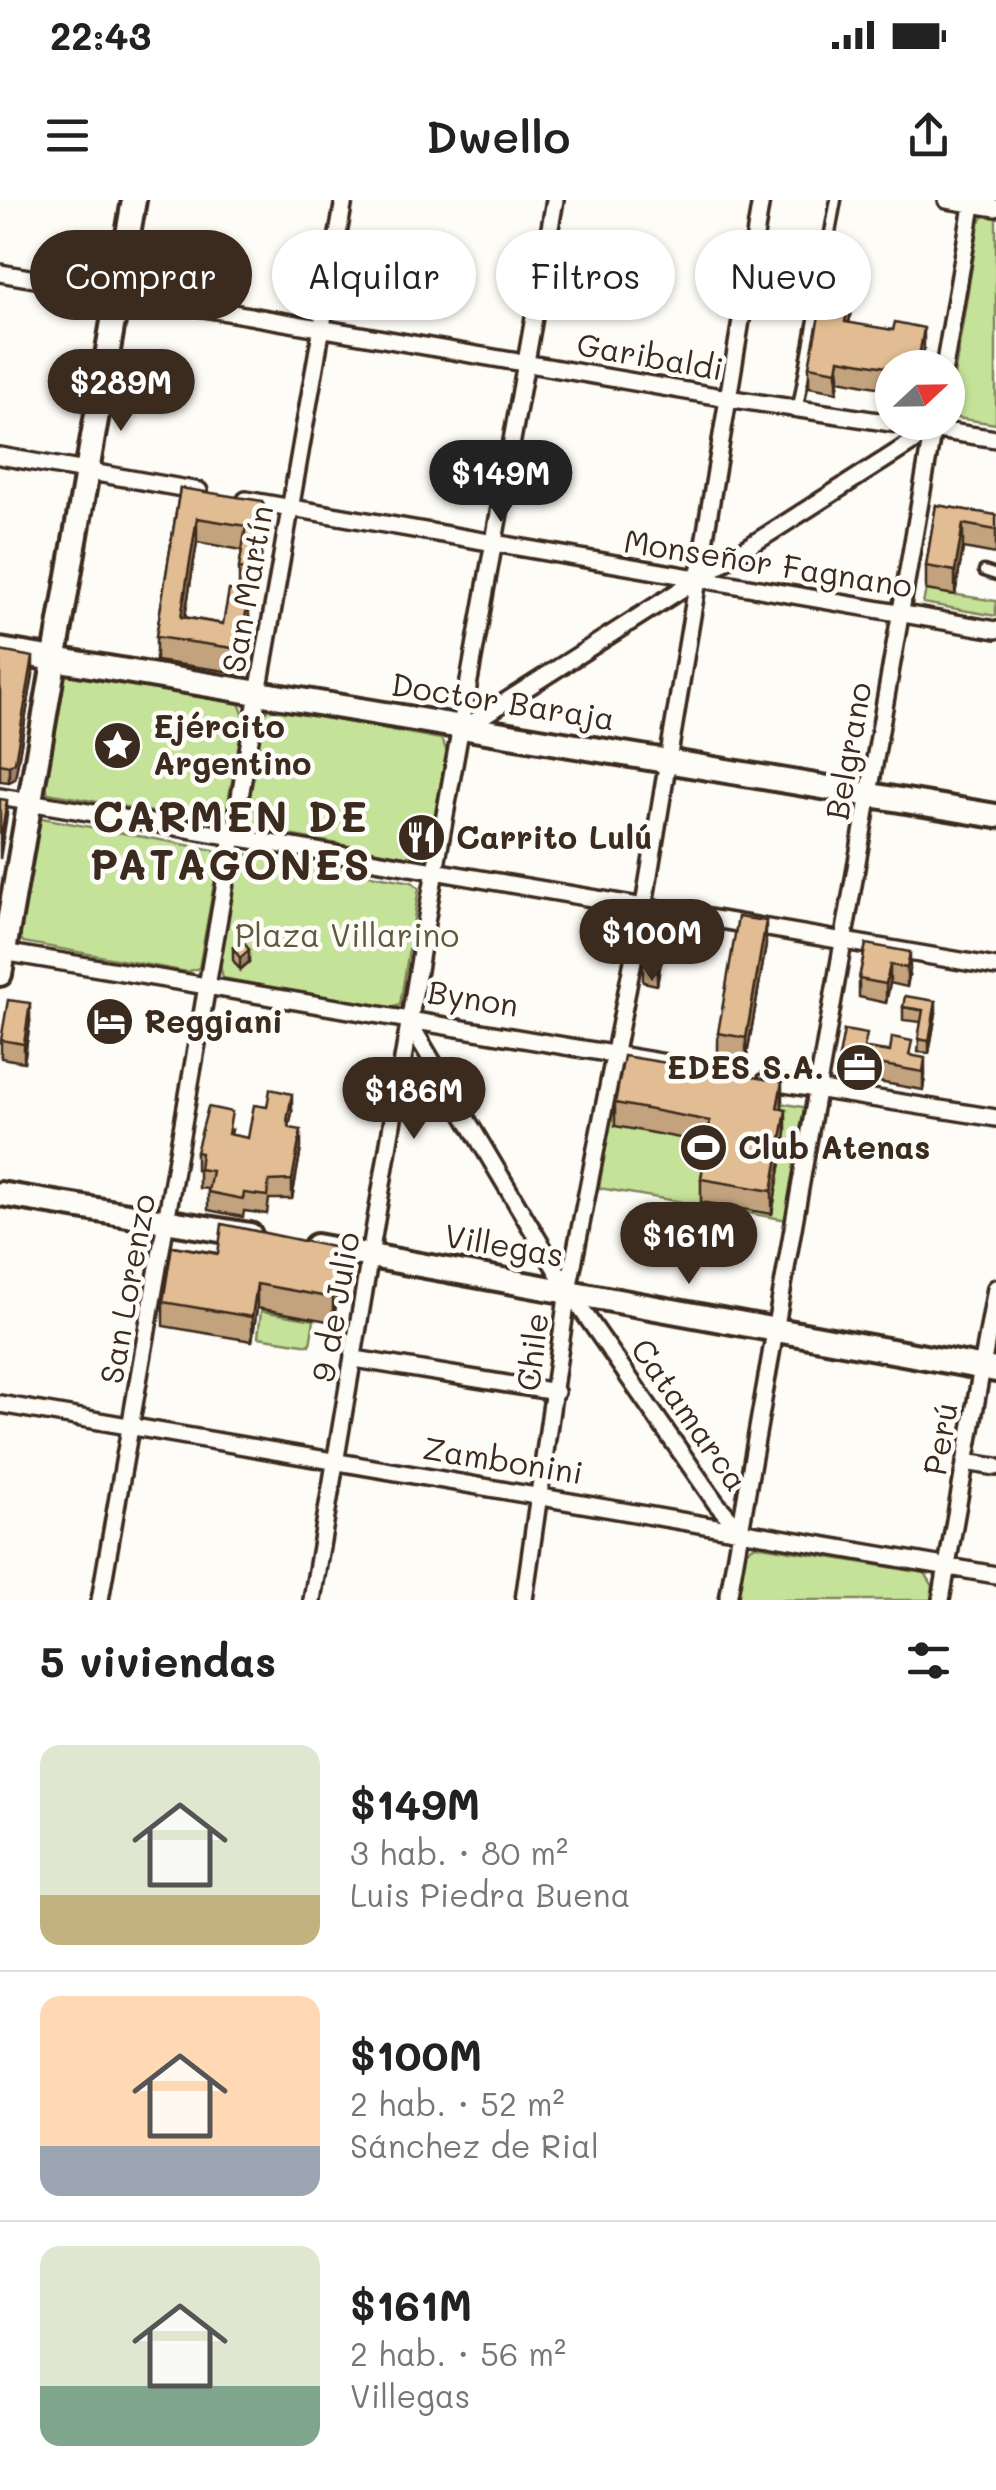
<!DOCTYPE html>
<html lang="es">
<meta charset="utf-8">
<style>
:root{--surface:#fff;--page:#f2f2f2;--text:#222;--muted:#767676;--line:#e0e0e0;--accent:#3b2a1e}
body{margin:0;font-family:Mali,sans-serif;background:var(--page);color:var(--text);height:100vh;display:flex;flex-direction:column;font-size:38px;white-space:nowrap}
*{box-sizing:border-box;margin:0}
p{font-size:32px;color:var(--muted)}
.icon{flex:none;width:55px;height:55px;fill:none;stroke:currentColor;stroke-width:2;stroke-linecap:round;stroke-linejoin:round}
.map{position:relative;height:1400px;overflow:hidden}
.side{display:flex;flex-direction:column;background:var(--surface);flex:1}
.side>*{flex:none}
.hud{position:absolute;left:30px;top:30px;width:938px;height:90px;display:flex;gap:20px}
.needle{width:65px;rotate:68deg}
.fabs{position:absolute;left:875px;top:150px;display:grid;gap:20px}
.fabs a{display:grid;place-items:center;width:90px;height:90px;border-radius:50%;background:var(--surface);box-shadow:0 2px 8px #0004;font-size:50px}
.price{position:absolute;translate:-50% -85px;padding:0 22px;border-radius:35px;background:var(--accent);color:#fff;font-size:32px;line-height:65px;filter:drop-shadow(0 2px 5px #0008)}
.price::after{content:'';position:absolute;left:50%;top:60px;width:30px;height:22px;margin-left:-15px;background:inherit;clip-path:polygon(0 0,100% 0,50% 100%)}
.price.selected{background:#222;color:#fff}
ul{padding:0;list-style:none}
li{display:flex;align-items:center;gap:30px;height:250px;padding:0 40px}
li+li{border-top:2px solid var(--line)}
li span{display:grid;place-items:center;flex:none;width:280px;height:200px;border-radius:20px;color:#555}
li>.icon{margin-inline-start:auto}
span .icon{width:120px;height:120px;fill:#fffc;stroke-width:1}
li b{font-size:42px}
h2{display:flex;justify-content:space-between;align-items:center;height:120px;padding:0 40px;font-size:42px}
.pill{padding:0 35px;border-radius:45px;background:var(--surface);box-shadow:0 2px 8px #0004;font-size:35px;line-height:90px}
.pill.selected{background:var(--accent);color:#fff}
.status{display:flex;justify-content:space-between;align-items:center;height:70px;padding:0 50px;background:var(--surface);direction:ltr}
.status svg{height:28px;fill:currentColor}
header{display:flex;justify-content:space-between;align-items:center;height:130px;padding:0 40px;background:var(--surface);font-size:45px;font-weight:600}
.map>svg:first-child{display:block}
</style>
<div class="status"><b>22:43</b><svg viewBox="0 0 49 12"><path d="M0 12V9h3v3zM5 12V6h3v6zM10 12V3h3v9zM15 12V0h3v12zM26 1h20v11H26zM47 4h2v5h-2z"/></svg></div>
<header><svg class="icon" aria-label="menu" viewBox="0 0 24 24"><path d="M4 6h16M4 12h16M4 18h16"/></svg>Dwello<svg class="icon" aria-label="share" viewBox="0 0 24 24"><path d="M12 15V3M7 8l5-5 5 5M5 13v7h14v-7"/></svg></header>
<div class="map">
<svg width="996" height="1400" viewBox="0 0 996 1400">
<rect width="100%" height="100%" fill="#fdfcf7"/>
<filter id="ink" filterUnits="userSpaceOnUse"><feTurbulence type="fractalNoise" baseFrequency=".01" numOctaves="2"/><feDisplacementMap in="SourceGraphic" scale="20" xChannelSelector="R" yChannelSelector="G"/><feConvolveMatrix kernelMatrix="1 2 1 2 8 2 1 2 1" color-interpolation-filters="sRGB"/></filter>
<g filter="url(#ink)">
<path fill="#c5e299" stroke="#80865c" stroke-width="2.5" d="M996,15V224L957,218L949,207L979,23L984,16Z
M926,390L996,401V416L923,403Z
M66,472L239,503L244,516L225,618L213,623L48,593L44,581L62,477Z
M269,508L441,539L447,551L427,654L416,658L250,628L246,616L262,519Z
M42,618L214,650L218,662L199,768L187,772L23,742L18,731L37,623Z
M244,654L412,682L419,688L400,805L389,809L223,778L220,765L237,662Z
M618,874L808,908L788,1020L599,988Z
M261,1111L314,1120L310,1145L258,1137Z
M755,1345L925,1373L933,1386L931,1400H736L744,1353Z"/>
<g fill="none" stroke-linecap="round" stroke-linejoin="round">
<defs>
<path id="lane" d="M798,207L836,0
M984,371L996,375"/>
<path id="street" d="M947,0L996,8
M0,73L727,198L996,239
M944,168L973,0
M0,256L199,291
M246,300L996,430
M464,528L933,229
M0,597L996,767
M3,752L684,866
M409,822L568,1090L716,1303L739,1329
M766,881L996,918
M355,1159L556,1192
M0,1204L996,1375
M965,1262L996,1267
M100,1400L344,0
M312,1400L430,699L555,0
M524,1400L568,1090L644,705L761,0
M728,1400L934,222
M941,1400L996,1088"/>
<path id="secondary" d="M0,450L996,616
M0,774L134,0
M0,994L250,1035
M316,1046L996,1170"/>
</defs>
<use href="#lane" stroke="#3b2a1e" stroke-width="15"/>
<use href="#street" stroke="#3b2a1e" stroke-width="22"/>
<use href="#secondary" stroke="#3b2a1e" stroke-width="30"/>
<use href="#lane" stroke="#fdfcf7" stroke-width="8"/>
<use href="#street" stroke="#fdfcf7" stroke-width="15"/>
<use href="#secondary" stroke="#fdfcf7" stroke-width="22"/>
</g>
<path fill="#c2a37e" stroke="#3b2a1e" stroke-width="2.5" d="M850,117L849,123L924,149L892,168V190L839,180L837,192L809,187V166Z
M180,288L265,332L255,394L239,392V368L242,350L197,342L185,417L223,424L249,418L240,473L156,461V437Z
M936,305L996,315V354L963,348L955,395L926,390V366Z
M0,451L33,474L15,579L9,582L0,581Z
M651,714L688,732L684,759L662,755L657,785L643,782V764Z
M866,744L910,770L907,787L890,783L886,803L859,797V779Z
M766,745L746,861L718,857V833Z
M233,748L249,762L240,770L233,760Z
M903,807L936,813L929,853L918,852L921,822L903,820Z
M30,822L24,862L1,858V840Z
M867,848L912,855L925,876L923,890L839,875V857Z
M615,903L782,905L786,933L772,1014L701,1002V979L707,943L615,926Z
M292,912L289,926L301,948L292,999H269L267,1014L244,1011L243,1017L208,1010V989L199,988V971L196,970V952L232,930L231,935L248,938Z
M172,1046L342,1072L333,1122L257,1108L252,1141L163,1126V1102Z"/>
<path fill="#9e8467" stroke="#3b2a1e" stroke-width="2.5" d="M850,96V117L845,143V122Z
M924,128V149L921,168H917Z
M839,159V180L837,192V171Z
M265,308V332L255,394V371Z
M197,318V342L181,441V417Z
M963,324V348L955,395V371Z
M249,394V418L240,473V449Z
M33,457V474L15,579L9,582V566Z
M7,600V615L0,659V644Z
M688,714V732L684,759V741Z
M766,721V745L746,861V838Z
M662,737V755L657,785V766Z
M249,750V762L240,770V758Z
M910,752V770L907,787V768Z
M890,765V783L886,803V784Z
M936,801V813L929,853V841Z
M30,803V822L24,862V844Z
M925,858V876L923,890V872Z
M782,882V905L777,931V908Z
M292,894V912L287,939V921Z
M786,910V933L772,1014V991Z
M301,930V948L292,999V980Z
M342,1049V1072L333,1122V1098Z
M257,1084V1108L252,1141V1117Z"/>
<path fill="#e2bd93" stroke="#3b2a1e" stroke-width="2.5" d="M824,91L850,96L845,122L893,130L895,122L924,128L917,168H892L839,159L837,171L809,166Z
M180,288L262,301L265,308L255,371L239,368L246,326L197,318L181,417L223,424L229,390L249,394L240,449L156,437Z
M936,305L996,315V330L963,324L955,371L926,366Z
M0,451L33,457L15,562L9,566L0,564Z
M0,599L7,600L0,644Z
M658,709L688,714L684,741L662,737L657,766L643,764L651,714Z
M738,717L766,721L746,838L718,833Z
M244,742L249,750L240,758L233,748Z
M866,744L910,752L907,768L890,765L886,784L859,779Z
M905,796L936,801L929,841L918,839L923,810L903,807Z
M8,800L30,803L24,844L1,840Z
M844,830L867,834L864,848L890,852L892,837L912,841L909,855L925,858L923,872L839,857Z
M624,856L782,882L777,908L786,910L772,991L701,979L710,921L615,903Z
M270,889L292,894L287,921L290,928L301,930L292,980L269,981L267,996L244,993L243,999L208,992L212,971L199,969L201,953L196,952L208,907L232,912L228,934L248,938L254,905L267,907Z
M222,1024L342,1049L333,1098L257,1084L252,1117L163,1102L172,1046L218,1054Z"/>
</g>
<defs>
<symbol id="sight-disc" viewBox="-11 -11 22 22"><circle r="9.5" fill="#3b2a1e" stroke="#fdfcf7"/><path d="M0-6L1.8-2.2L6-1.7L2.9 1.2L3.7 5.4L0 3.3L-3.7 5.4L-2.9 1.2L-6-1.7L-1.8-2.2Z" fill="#fff"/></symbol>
<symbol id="restaurant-disc" viewBox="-11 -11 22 22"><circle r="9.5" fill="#3b2a1e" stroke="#fdfcf7"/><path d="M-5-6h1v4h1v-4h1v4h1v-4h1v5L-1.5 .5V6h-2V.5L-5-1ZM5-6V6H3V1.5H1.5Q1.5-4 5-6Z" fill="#fff"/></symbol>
<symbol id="hotel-disc" viewBox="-11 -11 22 22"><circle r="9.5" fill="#3b2a1e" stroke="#fdfcf7"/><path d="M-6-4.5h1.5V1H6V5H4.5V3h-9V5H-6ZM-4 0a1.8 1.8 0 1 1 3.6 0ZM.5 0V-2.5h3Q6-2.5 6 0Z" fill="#fff"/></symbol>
<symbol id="office-disc" viewBox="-11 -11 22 22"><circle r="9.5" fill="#3b2a1e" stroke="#fdfcf7"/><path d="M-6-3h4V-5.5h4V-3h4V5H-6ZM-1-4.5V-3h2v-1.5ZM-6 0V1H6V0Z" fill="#fff"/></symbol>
<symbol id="stadium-disc" viewBox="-11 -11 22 22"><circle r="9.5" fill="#3b2a1e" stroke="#fdfcf7"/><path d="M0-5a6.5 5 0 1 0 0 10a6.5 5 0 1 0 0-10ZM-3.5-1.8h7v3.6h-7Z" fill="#fff"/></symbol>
</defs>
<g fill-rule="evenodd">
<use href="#sight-disc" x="90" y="518" width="55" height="55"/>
<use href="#restaurant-disc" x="394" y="610" width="55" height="55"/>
<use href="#hotel-disc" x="82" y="794" width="55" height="55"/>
<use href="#office-disc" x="832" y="840" width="55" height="55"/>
<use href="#stadium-disc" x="676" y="920" width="55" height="55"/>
</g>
<g text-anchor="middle" stroke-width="9" stroke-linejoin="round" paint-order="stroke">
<g font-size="32" fill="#3b2a1e" stroke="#fdfcf7">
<text transform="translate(650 157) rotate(10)" y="11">Garibaldi</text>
<text transform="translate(768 364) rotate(9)" y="11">Monseñor Fagnano</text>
<text transform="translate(248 389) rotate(-80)" y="11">San Martín</text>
<text transform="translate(503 502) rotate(9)" y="11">Doctor Baraja</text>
<text transform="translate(849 551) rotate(-80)" y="11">Belgrano</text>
<text transform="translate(473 799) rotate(9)" y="11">Bynon</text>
<text transform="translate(504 1046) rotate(10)" y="11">Villegas</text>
<text transform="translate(128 1089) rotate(-80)" y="11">San Lorenzo</text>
<text transform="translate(336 1107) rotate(-80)" y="11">9 de Julio</text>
<text transform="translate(533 1152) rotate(-83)" y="11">Chile</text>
<text transform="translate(689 1215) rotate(55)" y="11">Catamarca</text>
<text transform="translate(941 1239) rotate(-80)" y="11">Perú</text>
<text transform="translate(503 1261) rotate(9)" y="11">Zambonini</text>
</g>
<g font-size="32" font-weight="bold" fill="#3b2a1e" stroke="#fdfcf7" text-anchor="start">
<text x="153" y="538">Ejército<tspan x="153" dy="37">Argentino</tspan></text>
<text x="456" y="649">Carrito Lulú</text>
<text x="144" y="833">Reggiani</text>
<text x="824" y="879" text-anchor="end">EDES S.A.</text>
<text x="738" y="959">Club Atenas</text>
</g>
<g font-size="32" fill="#5e583d" stroke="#fdfcf7">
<text x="347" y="747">Plaza Villarino</text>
</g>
<g font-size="42" font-weight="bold" letter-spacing="2.5" fill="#3b2a1e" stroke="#fdfcf7">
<text x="231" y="632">CARMEN DE<tspan x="231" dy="48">PATAGONES</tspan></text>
</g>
</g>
</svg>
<div class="fabs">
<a><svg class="needle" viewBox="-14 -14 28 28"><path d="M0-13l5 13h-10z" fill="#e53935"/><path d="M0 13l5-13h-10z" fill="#767676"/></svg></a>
</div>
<b class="price" style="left:121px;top:234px">$289M</b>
<b class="price selected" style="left:501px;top:325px">$149M</b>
<b class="price" style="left:652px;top:784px">$100M</b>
<b class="price" style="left:414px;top:942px">$186M</b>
<b class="price" style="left:689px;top:1087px">$161M</b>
<div class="hud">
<a class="pill selected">Comprar</a>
<a class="pill">Alquilar</a>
<a class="pill">Filtros</a>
<a class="pill">Nuevo</a>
</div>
</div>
<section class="side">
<h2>5 viviendas<svg class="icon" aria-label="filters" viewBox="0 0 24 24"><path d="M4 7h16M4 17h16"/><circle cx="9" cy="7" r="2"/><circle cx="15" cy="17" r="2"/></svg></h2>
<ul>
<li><span style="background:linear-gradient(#dfe7d0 75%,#c2b280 0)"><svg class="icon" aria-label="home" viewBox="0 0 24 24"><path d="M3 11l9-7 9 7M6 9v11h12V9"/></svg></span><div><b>$149M</b><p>3 hab. · 80 m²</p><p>Luis Piedra Buena</p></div></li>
<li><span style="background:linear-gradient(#ffd9b3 75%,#9aa5b1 0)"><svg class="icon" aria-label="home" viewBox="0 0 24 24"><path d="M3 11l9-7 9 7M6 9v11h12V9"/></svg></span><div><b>$100M</b><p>2 hab. · 52 m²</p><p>Sánchez de Rial</p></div></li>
<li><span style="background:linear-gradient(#dfe7d0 70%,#7fa58c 0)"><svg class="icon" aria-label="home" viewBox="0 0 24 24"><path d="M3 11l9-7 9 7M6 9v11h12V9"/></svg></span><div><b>$161M</b><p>2 hab. · 56 m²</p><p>Villegas</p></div></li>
</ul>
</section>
